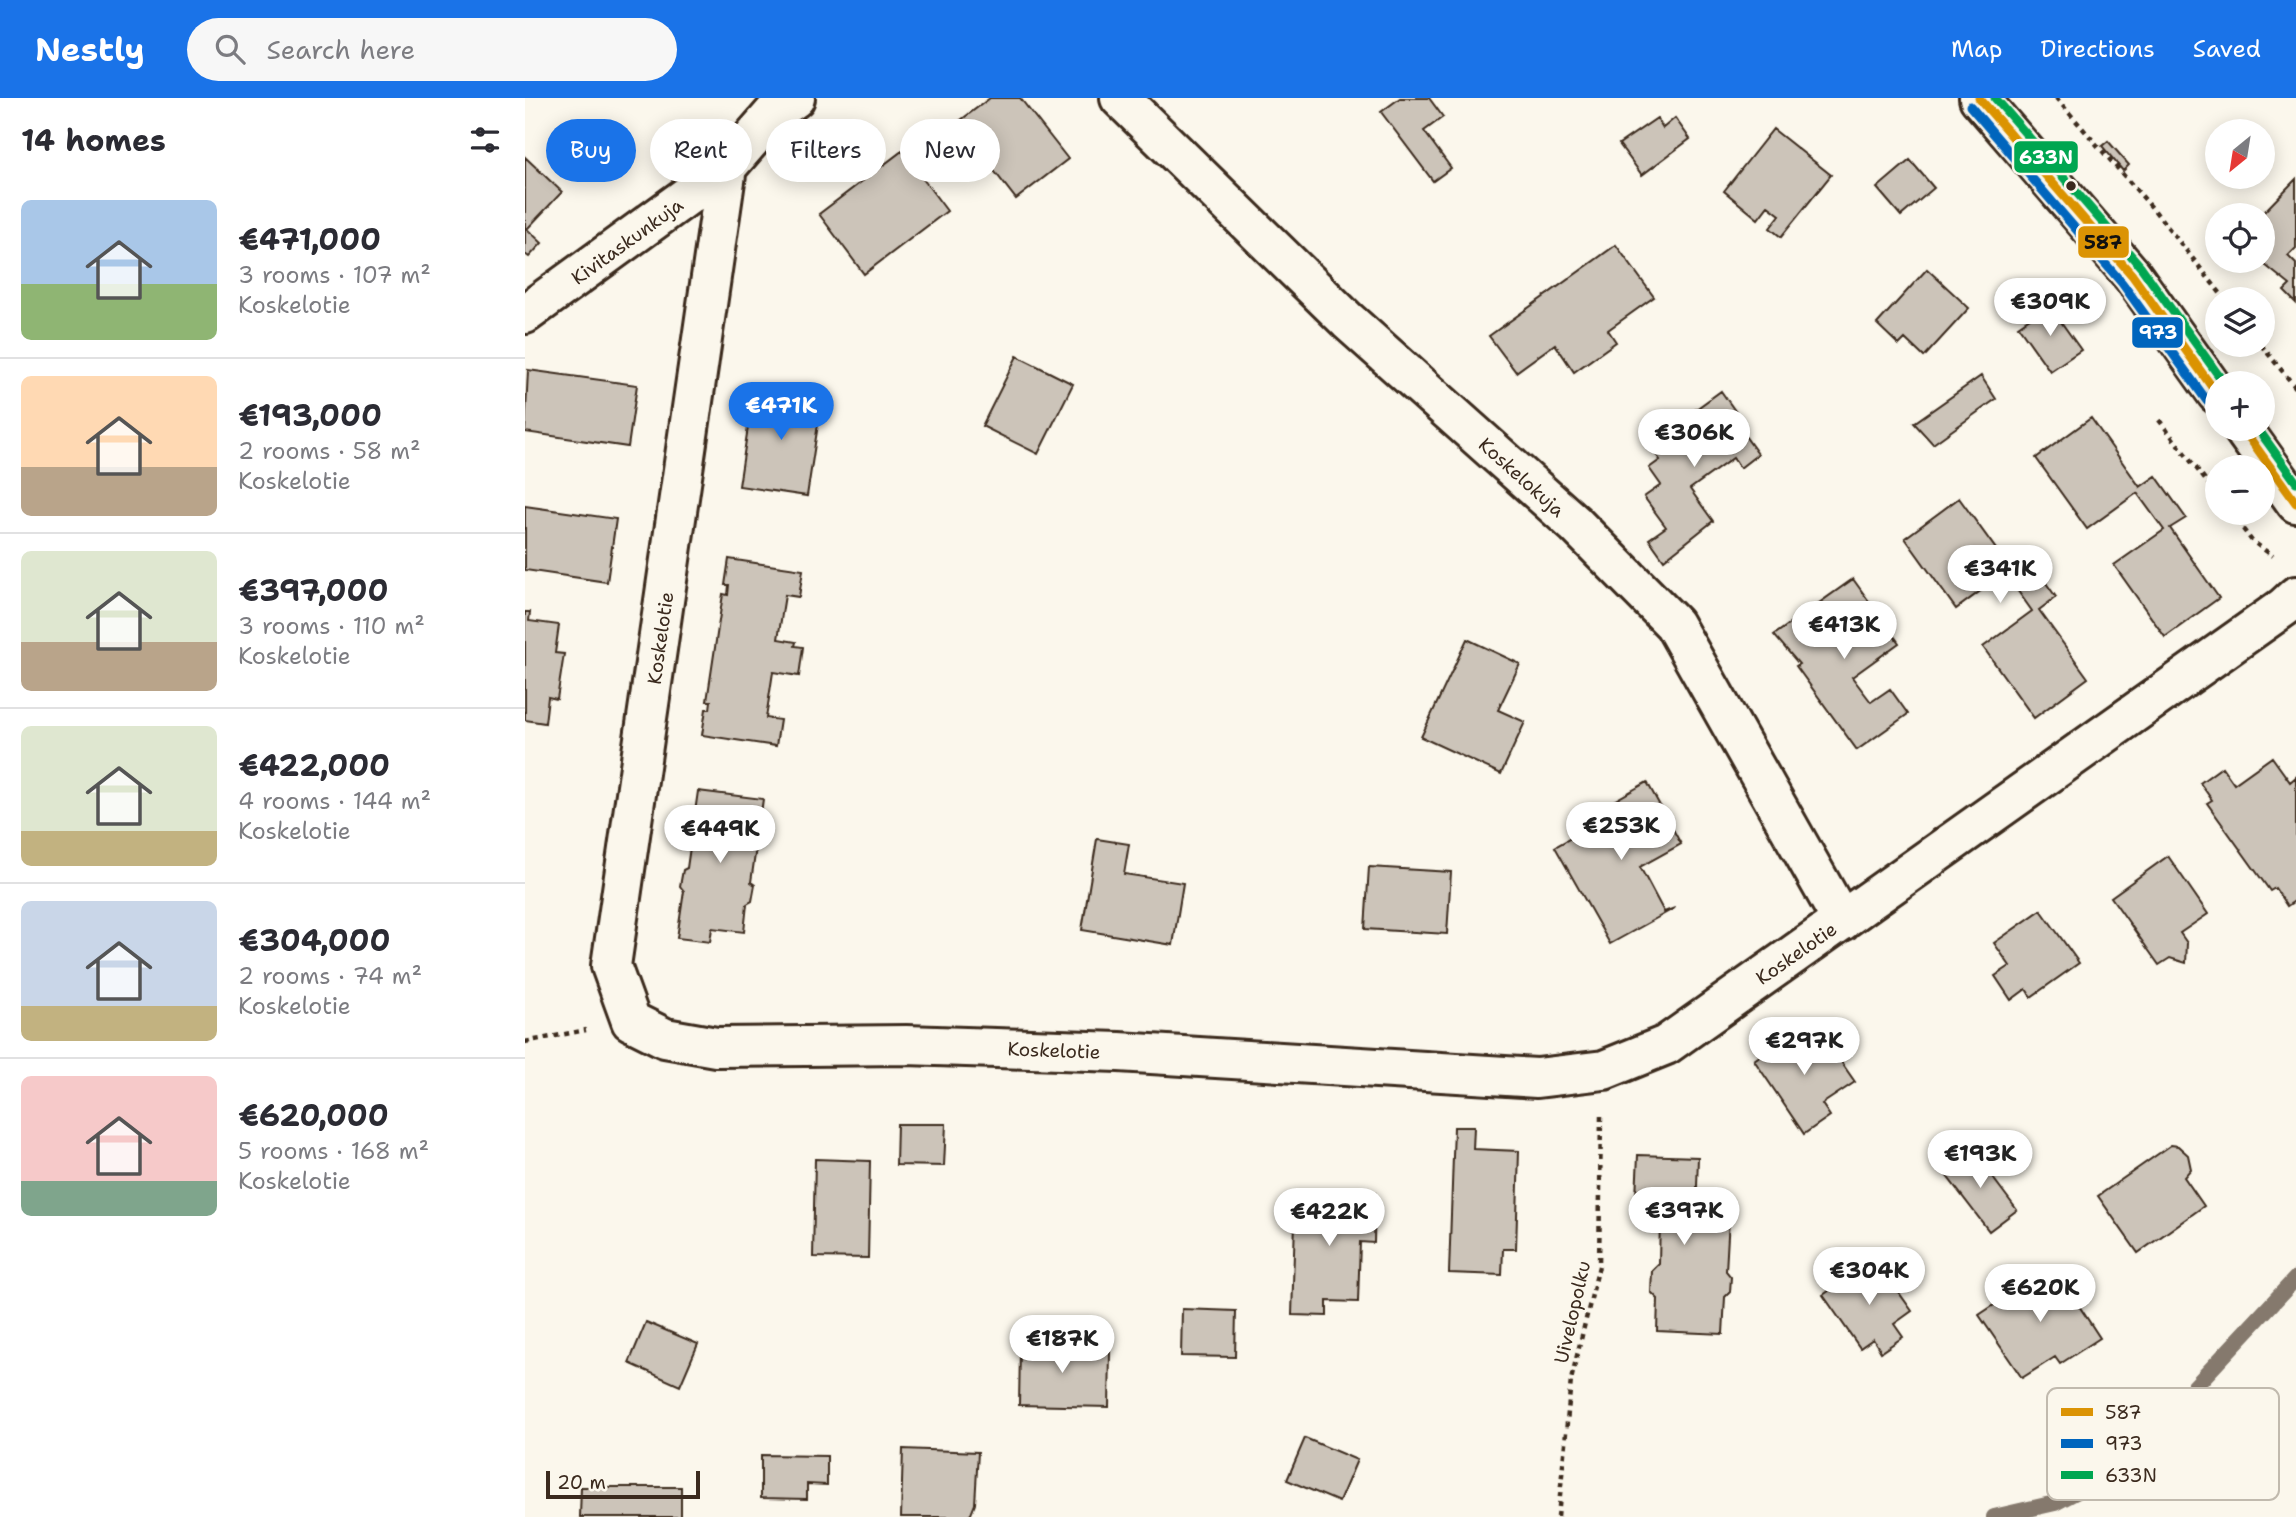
<!DOCTYPE html>
<meta charset="utf-8">
<style>
:root{--surface:#fff;--page:#f7f7f7;--text:#2b2b33;--muted:#7c7c81;--line:#e1e1e2;--accent:#1a73e8}
body{margin:0;font-family:"Shantell Sans",sans-serif;background:var(--page);color:var(--text);height:100vh;display:flex;flex-direction:column;font-size:26px;white-space:nowrap}
*{box-sizing:border-box;margin:0}
p{font-size:23px;color:var(--muted)}
.icon{flex:none;width:38px;height:38px;fill:none;stroke:currentColor;stroke-width:2;stroke-linecap:round;stroke-linejoin:round}
.map{position:relative;flex:1;overflow:hidden}
.sheet{display:flex;flex-direction:column;background:var(--surface);width:525px}
.sheet>*{flex:none}
.top-card{position:absolute;left:21px;top:21px;width:665px;height:63px;display:flex;gap:14px}
.needle{width:46px;rotate:210deg}
.controls{position:absolute;left:1680px;top:21px;display:grid;gap:14px}
.controls a{display:grid;place-items:center;width:70px;height:70px;border-radius:50%;background:var(--surface);box-shadow:0 4px 18px #0003;font-size:35px}
.scale{position:absolute;left:21px;bottom:18px;width:154px;box-sizing:border-box;padding-left:7px;border:4px solid #3b2a1e;border-top:0;font-size:19px;line-height:24px;white-space:nowrap;color:#3b2a1e;-webkit-text-stroke:5px #fbf7ec;paint-order:stroke}
.price{position:absolute;translate:-50% -60px;padding:0 16px;border-radius:24px;background:#fff;color:#222;font-size:23px;line-height:46px;filter:drop-shadow(0 2px 4px #0008)}
.price::after{content:'';position:absolute;left:50%;top:42px;width:21px;height:16px;margin-left:-10px;background:inherit;clip-path:polygon(0 0,100% 0,50% 100%)}
.price.on{background:var(--accent);color:#fff}
ul{padding:0;list-style:none}
li{display:flex;align-items:center;gap:21px;height:175px;padding:0 21px}
li+li{border-top:2px solid var(--line)}
li span{display:grid;place-items:center;flex:none;width:196px;height:140px;border-radius:10px;color:#555}
li>.icon{margin-inline-start:auto}
span .icon{width:84px;height:84px;fill:#fffc;stroke-width:1}
li b{font-size:30px}
h2{display:flex;justify-content:space-between;align-items:center;height:84px;padding:0 21px;font-size:30px}
.chip{padding:0 24px;border-radius:32px;background:var(--surface);box-shadow:0 4px 18px #0003;font-size:24px;line-height:63px}
.chip.on{background:var(--accent);color:#fff}
header{display:flex;align-items:center;gap:42px;box-sizing:border-box;height:98px;padding:0 35px;background:var(--accent);color:#fff}
header strong{font-size:33px}
nav{display:flex;gap:38px;margin-inline-start:auto;font-size:24px}
.search{width:490px;height:63px;background:var(--page);display:flex;align-items:center;gap:18px;box-sizing:border-box;padding:0 24px;border-radius:38px;color:var(--muted);font-size:26px}
main{display:flex;flex:1;min-height:0}
.map>svg:first-child{display:block}
</style>
<header>
<strong>Nestly</strong>
<div class="search"><svg class="icon" aria-label="search" viewBox="0 0 24 24"><circle cx="10" cy="10" r="6"/><path d="M15 15l6 6"/></svg>Search here</div>
<nav><a>Map</a><a>Directions</a><a>Saved</a></nav>
</header>
<main>
<section class="sheet">
<h2>14 homes<svg class="icon" aria-label="filters" viewBox="0 0 24 24"><path d="M4 7h16M4 17h16"/><circle cx="9" cy="7" r="2"/><circle cx="15" cy="17" r="2"/></svg></h2>
<ul>
<li><span style="background:linear-gradient(#a9c7e8 60%,#8fb573 0)"><svg class="icon" aria-label="home" viewBox="0 0 24 24"><path d="M3 11l9-7 9 7M6 9v11h12V9"/></svg></span><div><b>€471,000</b><p>3 rooms · 107 m²</p><p>Koskelotie</p></div></li>
<li><span style="background:linear-gradient(#ffd9b3 65%,#b9a48a 0)"><svg class="icon" aria-label="home" viewBox="0 0 24 24"><path d="M3 11l9-7 9 7M6 9v11h12V9"/></svg></span><div><b>€193,000</b><p>2 rooms · 58 m²</p><p>Koskelotie</p></div></li>
<li><span style="background:linear-gradient(#dfe7d0 65%,#b9a48a 0)"><svg class="icon" aria-label="home" viewBox="0 0 24 24"><path d="M3 11l9-7 9 7M6 9v11h12V9"/></svg></span><div><b>€397,000</b><p>3 rooms · 110 m²</p><p>Koskelotie</p></div></li>
<li><span style="background:linear-gradient(#dfe7d0 75%,#c2b280 0)"><svg class="icon" aria-label="home" viewBox="0 0 24 24"><path d="M3 11l9-7 9 7M6 9v11h12V9"/></svg></span><div><b>€422,000</b><p>4 rooms · 144 m²</p><p>Koskelotie</p></div></li>
<li><span style="background:linear-gradient(#c9d6e8 75%,#c2b280 0)"><svg class="icon" aria-label="home" viewBox="0 0 24 24"><path d="M3 11l9-7 9 7M6 9v11h12V9"/></svg></span><div><b>€304,000</b><p>2 rooms · 74 m²</p><p>Koskelotie</p></div></li>
<li><span style="background:linear-gradient(#f6c9c9 75%,#7fa58c 0)"><svg class="icon" aria-label="home" viewBox="0 0 24 24"><path d="M3 11l9-7 9 7M6 9v11h12V9"/></svg></span><div><b>€620,000</b><p>5 rooms · 168 m²</p><p>Koskelotie</p></div></li>
</ul>
</section>
<div class="map">
<svg width="1771" height="1419" viewBox="0 0 1771 1419">
<rect width="100%" height="100%" fill="#fbf7ec"/>
<filter id="ink" filterUnits="userSpaceOnUse"><feTurbulence type="fractalNoise" baseFrequency=".0143" numOctaves="2"/><feDisplacementMap in="SourceGraphic" scale="14" xChannelSelector="R" yChannelSelector="G"/><feConvolveMatrix kernelMatrix="1 2 1 2 8 2 1 2 1" color-interpolation-filters="sRGB"/></filter>
<g filter="url(#ink)">
<g fill="none" stroke-linecap="round" stroke-linejoin="round">
<path stroke="#85796d" stroke-width="16" d="M1469,1419L1530,1405L1591,1373L1771,1180"/>
</g>
<path fill="#ccc4b9" stroke="#3b2a1e" stroke-width="2" d="M465,0H495L543,61L491,101L432,25Z
M875,0H904L918,19L899,33L926,70L908,83L856,14Z
M1132,20L1138,30L1150,20L1165,41L1117,77L1094,46Z
M1248,31L1306,77L1256,139L1245,130L1255,117L1243,108L1233,121L1199,93Z
M1583,43L1604,67L1598,73L1577,48Z
M377,53L422,113L339,176L294,116Z
M0,59L37,94L2,131L17,145L4,159L0,156Z
M1385,62L1409,90L1376,118L1352,90Z
M1771,81V150L1763,158L1771,166V205L1759,193L1765,187L1735,163H1738L1736,117Z
M1091,147L1129,199L1083,232L1091,244L1049,274L1030,246L991,274L964,238Z
M1402,171L1444,210L1399,259L1380,241L1374,247L1352,226Z
M1524,207L1556,252L1525,273L1493,228Z
M492,258L548,286L513,356L457,328Z
M3,272L112,287L103,349L0,334Z
M1456,278L1471,301L1408,346L1389,325Z
M229,290L297,300L282,398L214,388Z
M1196,293L1220,327L1215,331L1233,356L1215,370L1208,360L1165,391L1188,423L1139,462L1124,441L1141,429L1119,399L1136,387L1124,370L1135,362L1127,351L1155,330L1152,325Z
M1566,320L1615,389L1631,378L1661,420L1645,430L1694,500L1640,539L1589,467L1639,432L1612,395L1562,431L1511,360Z
M1434,400L1484,469L1501,457L1531,499L1514,512L1563,580L1509,620L1458,549L1507,513L1480,475L1431,511L1380,440Z
M0,408L91,421L82,484L0,472Z
M204,461L278,472L274,499L260,497L253,541L271,544L270,548L278,549L274,578L248,574L241,620L255,622L251,648L177,637L181,611H185L186,603H182L198,496L203,497L204,487H200Z
M1328,481L1374,545L1327,579L1346,604L1365,591L1383,616L1332,652L1271,568L1274,566L1249,537Z
M0,514H5L4,523L34,527L30,555L39,556L32,601L23,599L20,625L0,622Z
M942,541L995,566L973,612L1000,624L976,676L896,639Z
M1747,659L1765,684L1771,679V802L1762,808L1750,790L1745,793L1682,705L1687,702L1675,685L1697,669L1709,686Z
M1122,684L1156,746L1115,769L1139,814L1150,810L1085,846L1030,749L1085,718L1080,708Z
M173,693L238,701L226,784L230,787L227,803L222,806L219,834L187,830L185,844L152,840L159,793L155,788L158,772L162,770Z
M572,741L604,746L599,776L658,785L648,847L557,832Z
M1643,758L1683,816L1655,835L1662,845L1661,865L1645,860L1634,867L1586,799Z
M844,769L926,774L922,836L840,831Z
M1516,812L1554,865L1506,899L1501,891L1486,902L1470,878L1485,868L1469,845Z
M1278,928L1293,951L1303,945L1330,984L1297,1006L1305,1018L1279,1036L1229,962Z
M372,1026H421L419,1068L371,1067Z
M929,1029H949L948,1051L994,1053L991,1151H978L977,1177L924,1175Z
M1646,1047L1653,1048L1663,1057L1666,1071L1659,1079L1679,1108L1613,1155L1573,1098Z
M1447,1052L1492,1112L1464,1133L1418,1073Z
M1113,1057L1173,1059L1171,1119L1204,1120L1201,1173L1206,1179L1205,1194L1200,1199L1198,1236L1132,1233L1133,1201L1126,1194L1127,1173L1134,1166L1135,1120H1110Z
M290,1061L345,1063L343,1160L288,1159Z
M771,1093L850,1095L849,1145L835,1144L833,1204L802,1203V1218L767,1217Z
M1350,1161L1387,1213L1369,1226L1378,1239L1356,1254L1348,1241L1335,1250L1298,1197Z
M1528,1168L1575,1240L1535,1266L1530,1259L1497,1280L1454,1217Z
M657,1211L711,1213L710,1259L656,1258Z
M121,1224L173,1246L155,1288L104,1265Z
M499,1235L525,1236V1252L585,1254L584,1309L494,1307L495,1252H498Z
M780,1340L832,1362L814,1404L762,1382Z
M378,1351L453,1354L450,1406L446,1416L443,1419H376Z
M236,1357L302,1358V1387L282,1386V1401L236,1400Z
M56,1389H156V1419H55Z"/>
<g fill="none" stroke-linecap="round" stroke-linejoin="round">
<defs>
<path id="minor" d="M270,0L249,15L202,69L86,868L106,923L140,940L191,949L381,947L594,954L1012,980L1079,972L1141,947L1759,509L1771,498
M595,0L823,223L1050,426L1149,526L1317,823
M0,216L202,69"/>
<path id="secondary" d="M1454,0L1607,177L1692,296
M1718,331L1771,405"/>
</defs>
<use href="#minor" stroke="#3b2a1e" stroke-width="44"/>
<use href="#secondary" stroke="#3b2a1e" stroke-width="44"/>
<path stroke="#3b2a1e" stroke-width="4.5" stroke-dasharray="5 5" stroke-linecap="butt" d="M1531,0L1629,112L1700,201
M1736,247L1771,290
M1634,322L1692,397
M1706,415L1727,443L1748,458
M0,944L61,932
M1033,1419L1046,1282L1074,1168L1076,1018"/>
<use href="#minor" stroke="#fbf7ec" stroke-width="38"/>
<use href="#secondary" stroke="#fbf7ec" stroke-width="38"/>
<defs>
<path id="bus-1" d="M1454,0L1607,177L1692,296
M1718,331L1771,405"/>
<path id="bus-2" d="M1445,8L1597,185L1682,303"/>
<path id="bus-3" d="M1470,0L1616,169L1699,285
M1733,331L1771,384"/>
</defs>
<use href="#bus-1" stroke="#fbf7ec" stroke-width="14"/>
<use href="#bus-2" stroke="#fbf7ec" stroke-width="14"/>
<use href="#bus-3" stroke="#fbf7ec" stroke-width="14"/>
<use href="#bus-1" stroke="#db9304" stroke-width="9"/>
<use href="#bus-2" stroke="#0065bd" stroke-width="9"/>
<use href="#bus-3" stroke="#00a651" stroke-width="9"/>
</g>
</g>
<circle fill="#3b2a1e" stroke="#fbf7ec" stroke-width="2.5" cx="1546" cy="88" r="6"/>
<g text-anchor="middle" stroke-width="6" stroke-linejoin="round" paint-order="stroke">
<g font-size="19" fill="#3b2a1e" stroke="#fbf7ec">
<text transform="translate(102 143) rotate(-36)" y="7">Kivitaskunkuja</text>
<text transform="translate(997 379) rotate(42)" y="7">Koskelokuja</text>
<text transform="translate(135 540) rotate(-82)" y="7">Koskelotie</text>
<text transform="translate(1271 855) rotate(-35)" y="7">Koskelotie</text>
<text transform="translate(529 952) rotate(2)" y="7">Koskelotie</text>
<text transform="translate(1047 1214) rotate(-77)" y="7">Uivelopolku</text>
</g>
</g>
<rect x="1522" y="1290" width="232" height="112" rx="10" fill="#fbf7ec" stroke="#c1baae" stroke-width="2"/>
<rect x="1536" y="1310" width="32" height="8" fill="#db9304"/>
<rect x="1536" y="1341" width="32" height="9" fill="#0065bd"/>
<rect x="1536" y="1373" width="32" height="8" fill="#00a651"/>
<g font-size="19" fill="#3b2a1e">
<text x="1580" y="1321">587</text>
<text x="1580" y="1352">973</text>
<text x="1580" y="1384">633N</text>
</g>
<g stroke="#fbf7ec" stroke-width="2.5">
<rect x="1488" y="42" width="66" height="34" rx="7" fill="#00a651"/>
<rect x="1552" y="127" width="53" height="34" rx="7" fill="#db9304"/>
<rect x="1606" y="218" width="53" height="33" rx="7" fill="#0065bd"/>
</g>
<g font-size="19" text-anchor="middle" font-weight="bold" fill="#fff">
<text x="1521" y="66">633N</text>
<text x="1633" y="241">973</text>
</g>
<g font-size="19" text-anchor="middle" font-weight="bold" fill="#111">
<text x="1578" y="151">587</text>
</g>
</svg>
<div class="controls">
<a><svg class="needle" viewBox="-14 -14 28 28"><path d="M0-13l5 13h-10z" fill="#e53935"/><path d="M0 13l5-13h-10z" fill="#7c7c81"/></svg></a>
<a><svg class="icon" aria-label="locate" viewBox="0 0 24 24"><circle cx="12" cy="12" r="6"/><path d="M12 2v4M12 18v4M2 12h4M18 12h4"/></svg></a>
<a><svg class="icon" aria-label="layers" viewBox="0 0 24 24"><path d="M12 4l9 5-9 5-9-5zM3 14l9 5 9-5"/></svg></a>
<a>+</a>
<a>−</a>
</div>
<div class="scale">20 m</div>
<b class="price" style="left:1525px;top:240px">€309K</b>
<b class="price on" style="left:256px;top:344px">€471K</b>
<b class="price" style="left:1169px;top:371px">€306K</b>
<b class="price" style="left:1475px;top:507px">€341K</b>
<b class="price" style="left:1319px;top:563px">€413K</b>
<b class="price" style="left:1096px;top:764px">€253K</b>
<b class="price" style="left:195px;top:767px">€449K</b>
<b class="price" style="left:1279px;top:979px">€297K</b>
<b class="price" style="left:1455px;top:1092px">€193K</b>
<b class="price" style="left:1159px;top:1149px">€397K</b>
<b class="price" style="left:804px;top:1150px">€422K</b>
<b class="price" style="left:1344px;top:1209px">€304K</b>
<b class="price" style="left:1515px;top:1226px">€620K</b>
<b class="price" style="left:537px;top:1277px">€187K</b>
<div class="top-card">
<a class="chip on">Buy</a>
<a class="chip">Rent</a>
<a class="chip">Filters</a>
<a class="chip">New</a>
</div>
</div>
</main>
